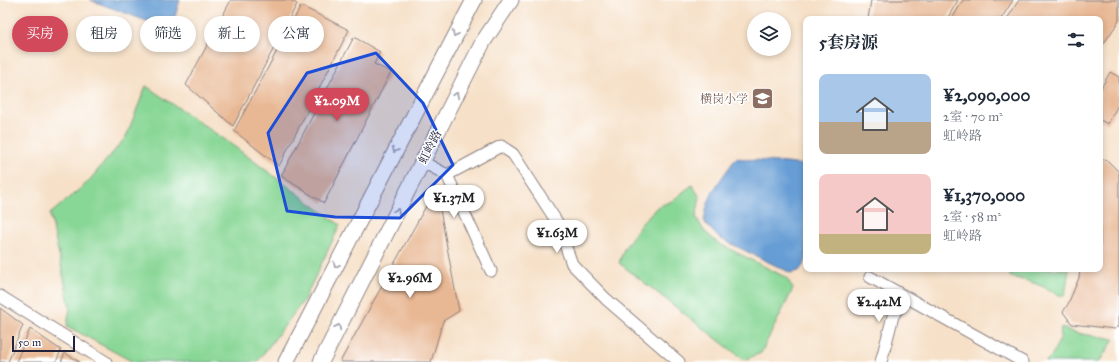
<!DOCTYPE html>
<html lang="zh">
<meta charset="utf-8">
<style>
:root{--surface:#fff;--page:#f2f2f3;--text:#1f2937;--muted:#747a83;--accent:#d1495b}
body{margin:0;font-family:"IM FELL Great Primer","Noto Serif SC",serif;background:var(--page);color:var(--text);height:100vh;display:flex;flex-direction:column;font-size:15px;white-space:nowrap}
*{box-sizing:border-box;margin:0}
p{font-size:13px;color:var(--muted)}
.icon{flex:none;width:22px;height:22px;fill:none;stroke:currentColor;stroke-width:2;stroke-linecap:round;stroke-linejoin:round}
.map{position:relative;flex:1;overflow:hidden}
.panel{position:absolute;left:803px;top:16px;width:300px;height:256px;display:flex;flex-direction:column;background:var(--surface);border-radius:8px;box-shadow:0 2px 6px #0003}
.panel>*{flex:none}
.guide{position:absolute;left:12px;top:16px;width:380px;height:36px;display:flex;gap:8px}
.buttons{position:absolute;left:747px;top:12px;display:grid;gap:8px}
.buttons a{display:grid;place-items:center;width:44px;height:44px;border-radius:50%;background:var(--surface);box-shadow:0 2px 6px #0003;font-size:20px}
.scale{position:absolute;left:12px;bottom:10px;width:63px;box-sizing:border-box;padding-left:4px;border:2px solid #22223b;border-top:0;font-size:11px;line-height:14px;white-space:nowrap;color:#22223b;-webkit-text-stroke:3px #fff;paint-order:stroke}
.price{position:absolute;translate:-50% -34px;padding:0 9px;border-radius:14px;background:#fff;color:#222;font-size:13px;line-height:26px;filter:drop-shadow(0 1px 2px #0008)}
.price::after{content:'';position:absolute;left:50%;top:24px;width:12px;height:9px;margin-left:-6px;background:inherit;clip-path:polygon(0 0,100% 0,50% 100%)}
.price.on{background:var(--accent);color:#fff}
ul{padding:0;list-style:none}
li{display:flex;align-items:center;gap:12px;height:100px;padding:0 16px}
li span{display:grid;place-items:center;flex:none;width:112px;height:80px;border-radius:8px;color:#555}
li>.icon{margin-inline-start:auto}
span .icon{width:48px;height:48px;fill:#fffc;stroke-width:1}
li b{font-size:17px}
h2{display:flex;justify-content:space-between;align-items:center;height:48px;padding:0 16px;font-size:17px}
.chip{padding:0 14px;border-radius:18px;background:var(--surface);box-shadow:0 2px 6px #0003;font-size:14px;line-height:36px}
.chip.on{background:var(--accent);color:#fff}
.map>svg:first-child{display:block}
</style>
<div class="map">
<svg width="1119" height="362" viewBox="0 0 1119 362">
<rect width="100%" height="100%" fill="#fff"/>
<filter id="ink" filterUnits="userSpaceOnUse"><feTurbulence type="fractalNoise" baseFrequency=".025" numOctaves="2"/><feDisplacementMap in="SourceGraphic" scale="8" xChannelSelector="R" yChannelSelector="G"/><feConvolveMatrix kernelMatrix="1 2 1 2 8 2 1 2 1" color-interpolation-filters="sRGB"/></filter>
<filter id="wash" filterUnits="userSpaceOnUse"><feTurbulence type="fractalNoise" baseFrequency=".012" numOctaves="4" result="noise"/><feDisplacementMap in="SourceGraphic" scale="16" xChannelSelector="R" yChannelSelector="G"/><feGaussianBlur stdDeviation="0.9" result="paint"/><feColorMatrix in="noise" values="0 0 0 0 0 0 0 0 0 0 0 0 0 0 0 0 0 1.4 0 .05"/><feComposite in="paint" operator="in"/></filter>
<g filter="url(#wash)">
<rect width="100%" height="100%" fill="#f6e0c7"/>
<path fill="#89d796" stroke="#567c68" d="M146,86L224,139L340,225L304,300L257,362H133L67,326L70,307L50,214L87,183L126,137Z
M692,185L700,197L696,217L704,231L718,243L787,278L793,289L761,353L744,360L619,263L624,249L642,223L657,207L672,201Z
M1006,269H1069L1065,295H1058C1043,285 1029,281 1011,277Z
M1061,327C1076,336 1097,335 1114,339L1099,362H1045L1052,355L1060,339Z"/>
<path fill="#669dd4" stroke="#446088" d="M90,0H180L171,30Z
M736,158L806,165V261L799,271L791,273L719,238L704,222C707,193 720,181 736,158Z"/>
<g id="blocks">
<path fill="#e8b793" d="M231,0H290L297,4L233,126L186,85Z
M871,0H958L947,19H868Z
M963,0H1013L1001,19H952Z
M1019,0H1119V21L1100,49V19H1007Z
M301,6L349,30L279,166L234,131Z
M354,37L380,52L374,64L391,72L324,203L281,176Z
M1110,72L1119,77V103L1108,124L1100,120V90Z
M1106,159L1119,172V326L1115,329L1072,324L1063,312L1068,304L1079,278L1080,269H1100V161Z
M436,188L459,311L443,321L431,362H340Z
M0,308L23,325L8,362H0Z
M30,329L61,350L56,362H16Z
M65,353L80,362H61Z"/>
</g>
</g>
<g filter="url(#ink)">
<use href="#blocks" fill-opacity="0" stroke="#8c8181" stroke-width="1"/>
<g fill="none" stroke-linecap="round" stroke-linejoin="round">
<defs>
<path id="minor" d="M423,162L447,175L491,271
M447,175L501,146L513,154L557,222L572,264L606,299L679,362
M870,277L1023,362
M0,296L106,362
M881,362L893,316L905,297"/>
<path id="major" d="M286,362L474,0
M321,362L483,42L511,0"/>
</defs>
<use href="#minor" stroke="#8c8181" stroke-width="13"/>
<use href="#major" stroke="#8c8181" stroke-width="17"/>
<use href="#minor" stroke="#fff" stroke-width="11"/>
<use href="#major" stroke="#fff" stroke-width="15"/>
</g>
<defs><path id="oneway-chevron" d="M-2-3.5L2.5 0L-2 3.5" fill="none" stroke-width="1.6" stroke-linecap="round" stroke-linejoin="round"/></defs>
<g stroke="#9c9ca7">
<use href="#oneway-chevron" transform="translate(455 34) rotate(117)"/>
<use href="#oneway-chevron" transform="translate(456 95) rotate(-63)"/>
<use href="#oneway-chevron" transform="translate(395 150) rotate(117)"/>
<use href="#oneway-chevron" transform="translate(397 211) rotate(-63)"/>
<use href="#oneway-chevron" transform="translate(336 265) rotate(117)"/>
<use href="#oneway-chevron" transform="translate(338 327) rotate(-63)"/>
</g>
</g>
<path fill="#1d4ed8" fill-opacity="0.2" stroke="#1d4ed8" stroke-width="3" stroke-linejoin="round" d="M376,53L423,103L453,165L400,218L335,217L287,211L268,133L307,73Z"/>
<defs>
<symbol id="school-square" viewBox="-11 -11 22 22"><rect x="-9" y="-9" width="18" height="18" rx="4" fill="#8d6e63" stroke="#fff"/><path d="M0-5L7-2L0 1L-7-2ZM-4 1L0 2.5L4 1V4Q0 6-4 4Z" fill="#fff"/></symbol>
</defs>
<g fill-rule="evenodd">
<use href="#school-square" x="750" y="86" width="25" height="25"/>
</g>
<g text-anchor="middle" stroke-width="3" stroke-linejoin="round" paint-order="stroke">
<g font-size="12" fill="#785e54" stroke="#fff" text-anchor="end">
<text x="748" y="103">横岗小学</text>
</g>
<g font-size="12" fill="#22223b" stroke="#fff">
<text transform="translate(430 147) rotate(-63)" y="4">虹岭路</text>
</g>
</g>
</svg>
<div class="buttons">
<a><svg class="icon" aria-label="layers" viewBox="0 0 24 24"><path d="M12 4l9 5-9 5-9-5zM3 14l9 5 9-5"/></svg></a>
</div>
<div class="scale">50 m</div>
<b class="price on" style="left:337px;top:122px">¥2.09M</b>
<b class="price" style="left:454px;top:219px">¥1.37M</b>
<b class="price" style="left:557px;top:254px">¥1.63M</b>
<b class="price" style="left:410px;top:299px">¥2.96M</b>
<b class="price" style="left:879px;top:323px">¥2.42M</b>
<div class="guide">
<a class="chip on">买房</a>
<a class="chip">租房</a>
<a class="chip">筛选</a>
<a class="chip">新上</a>
<a class="chip">公寓</a>
</div>
<section class="panel">
<h2>5套房源<svg class="icon" aria-label="filters" viewBox="0 0 24 24"><path d="M4 7h16M4 17h16"/><circle cx="9" cy="7" r="2"/><circle cx="15" cy="17" r="2"/></svg></h2>
<ul>
<li><span style="background:linear-gradient(#a9c7e8 60%,#b9a48a 0)"><svg class="icon" aria-label="home" viewBox="0 0 24 24"><path d="M3 11l9-7 9 7M6 9v11h12V9"/></svg></span><div><b>¥2,090,000</b><p>2室 · 70 m²</p><p>虹岭路</p></div></li>
<li><span style="background:linear-gradient(#f6c9c9 75%,#c2b280 0)"><svg class="icon" aria-label="home" viewBox="0 0 24 24"><path d="M3 11l9-7 9 7M6 9v11h12V9"/></svg></span><div><b>¥1,370,000</b><p>2室 · 58 m²</p><p>虹岭路</p></div></li>
</ul>
</section>
</div>
